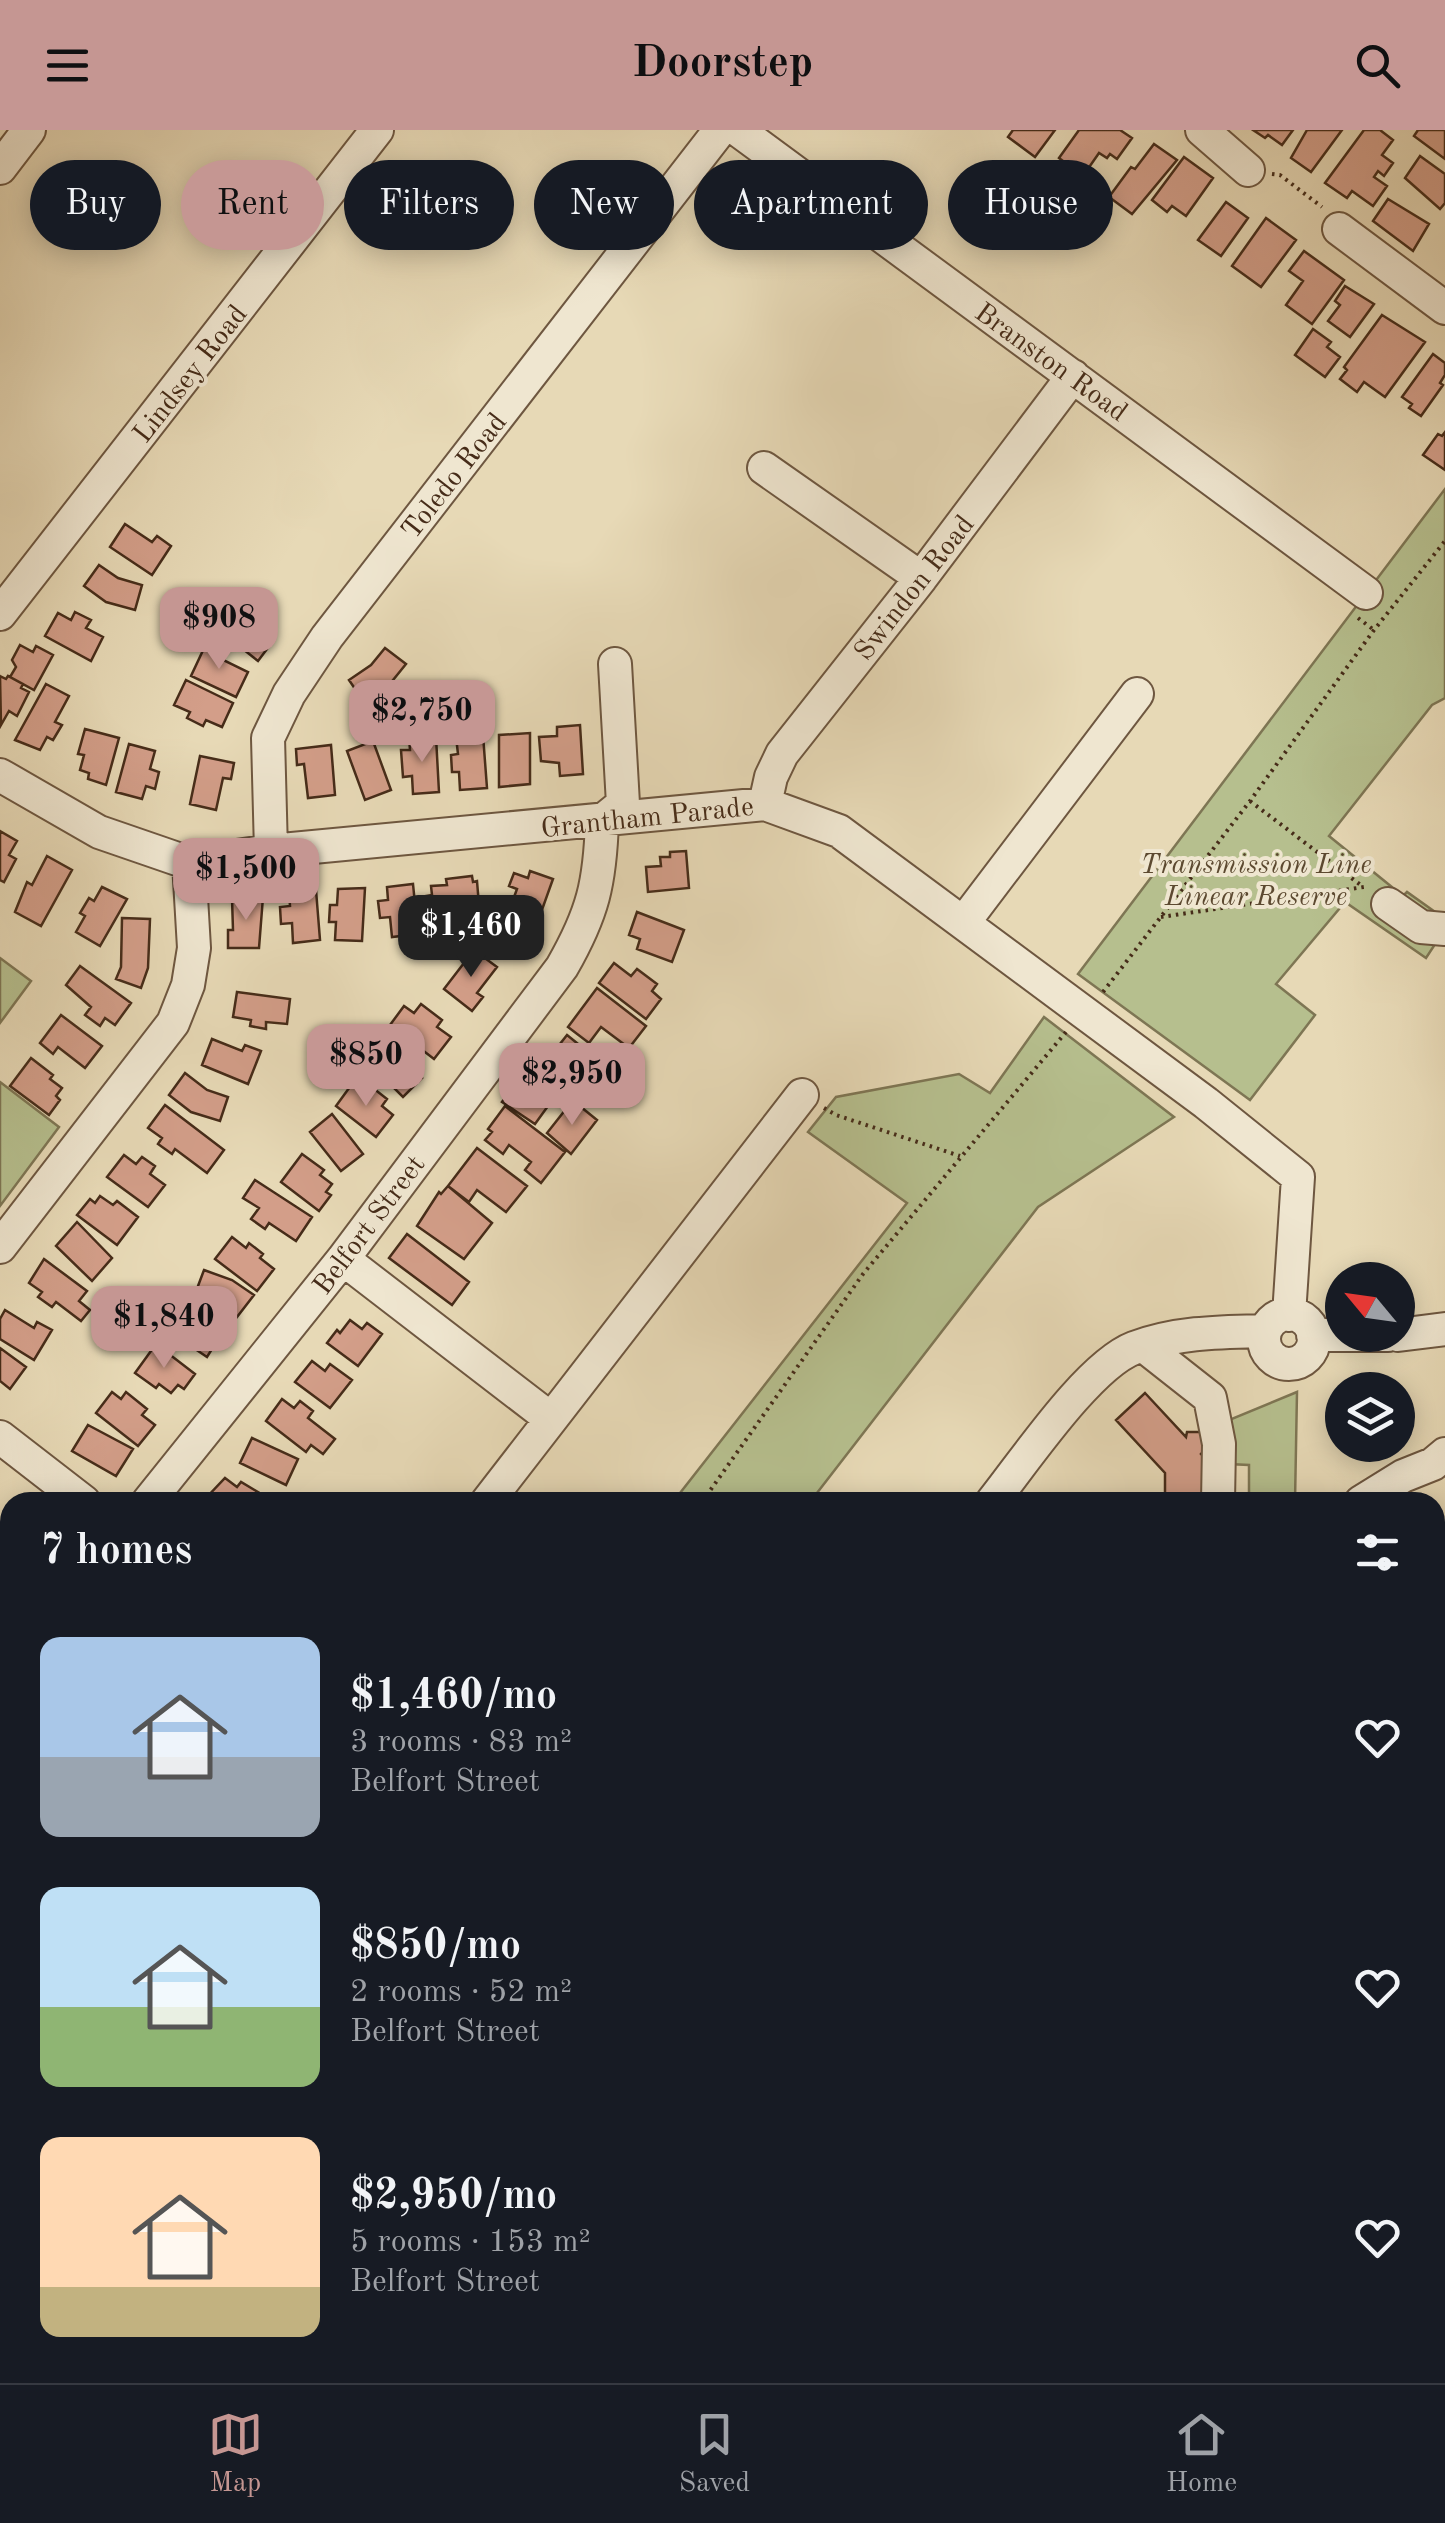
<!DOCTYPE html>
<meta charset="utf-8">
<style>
:root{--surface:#171b24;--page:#20242c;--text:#f1f3f6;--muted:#9ea1a6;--line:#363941;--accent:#c59692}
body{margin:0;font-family:"Old Standard TT",serif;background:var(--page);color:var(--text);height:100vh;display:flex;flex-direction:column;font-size:38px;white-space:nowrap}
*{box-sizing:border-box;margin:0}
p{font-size:32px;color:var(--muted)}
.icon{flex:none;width:55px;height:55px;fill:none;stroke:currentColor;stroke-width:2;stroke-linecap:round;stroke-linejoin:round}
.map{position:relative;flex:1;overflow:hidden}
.side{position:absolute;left:0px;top:1362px;width:1445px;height:892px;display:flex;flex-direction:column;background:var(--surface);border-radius:30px 30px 0 0;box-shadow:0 5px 25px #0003}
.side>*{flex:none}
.hud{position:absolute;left:30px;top:30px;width:1385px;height:90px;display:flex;gap:20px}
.needle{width:65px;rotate:299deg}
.controls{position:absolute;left:1325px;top:1132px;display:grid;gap:20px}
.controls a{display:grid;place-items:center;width:90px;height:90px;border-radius:50%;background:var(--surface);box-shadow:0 5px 25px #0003;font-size:50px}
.price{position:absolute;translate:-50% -85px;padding:0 22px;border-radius:20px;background:var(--accent);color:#111;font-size:32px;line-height:65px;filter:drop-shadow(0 2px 5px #0008)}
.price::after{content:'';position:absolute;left:50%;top:60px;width:30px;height:22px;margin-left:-15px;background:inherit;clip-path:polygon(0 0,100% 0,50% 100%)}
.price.current{background:#222;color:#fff}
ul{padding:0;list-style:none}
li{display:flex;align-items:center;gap:30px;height:250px;padding:0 40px}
li span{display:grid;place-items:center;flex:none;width:280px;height:200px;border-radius:20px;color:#555}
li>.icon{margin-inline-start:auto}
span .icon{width:120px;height:120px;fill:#fffc;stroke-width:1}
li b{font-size:42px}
h2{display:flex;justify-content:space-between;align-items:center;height:120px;padding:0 40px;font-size:42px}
.chip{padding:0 35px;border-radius:45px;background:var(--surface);box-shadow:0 5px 25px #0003;font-size:35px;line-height:90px}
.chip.current{background:var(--accent);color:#111}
header{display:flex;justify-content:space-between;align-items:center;height:130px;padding:0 40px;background:var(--accent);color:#111;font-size:45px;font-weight:800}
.tab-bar{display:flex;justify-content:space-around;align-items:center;height:140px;border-top:2px solid var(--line);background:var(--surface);font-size:28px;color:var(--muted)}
.tab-bar a{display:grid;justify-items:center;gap:5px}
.tab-bar .current{color:var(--accent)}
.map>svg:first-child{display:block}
</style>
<header><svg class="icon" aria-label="menu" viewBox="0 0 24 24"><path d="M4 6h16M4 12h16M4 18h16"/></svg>Doorstep<svg class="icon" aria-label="search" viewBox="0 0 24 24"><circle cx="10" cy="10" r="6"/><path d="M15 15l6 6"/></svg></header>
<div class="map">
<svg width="1445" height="2253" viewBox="0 0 1445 2253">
<rect width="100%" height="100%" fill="#e7d9b6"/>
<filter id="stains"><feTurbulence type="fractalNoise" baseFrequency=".002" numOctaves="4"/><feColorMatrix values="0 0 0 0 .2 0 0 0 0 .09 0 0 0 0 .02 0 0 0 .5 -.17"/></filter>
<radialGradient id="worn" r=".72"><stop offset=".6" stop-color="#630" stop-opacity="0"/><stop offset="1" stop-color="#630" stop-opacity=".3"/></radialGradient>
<path fill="#b6bf8e" stroke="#7e7654" stroke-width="2.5" d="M1445,359V568L1432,575L1329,706L1403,766L1407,762L1445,789V799L1426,828L1345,772L1276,854L1315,885L1250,970L1078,844Z
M0,828L31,851L0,893Z
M1044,887L1174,987L1038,1077L810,1372H673L907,1073L808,1002L836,967L959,944L990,963Z
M0,952L59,997L0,1076Z
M1297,1262L1295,1372H1249V1335L1228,1334L1229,1290Z
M1435,1648L1445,1650V1782L1435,1775Z
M10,2224V2245H206L200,2253H0V2237Z"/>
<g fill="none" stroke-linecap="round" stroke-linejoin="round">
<path stroke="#7a7f7a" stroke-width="6" d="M1435,1722L1445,1727"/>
</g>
<path fill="#d39e89" stroke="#462c19" stroke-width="2.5" d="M1013,0H1055L1035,27L1008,7Z
M1079,0H1120L1132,8L1117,29L1110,24L1107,28L1099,23L1083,46L1059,28Z
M1253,0H1293L1282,15L1268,5L1265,8Z
M1307,0H1342L1311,42L1291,28Z
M1364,0H1380L1393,10L1382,25L1393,33L1384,46L1378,41L1374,47L1387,56L1373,76L1352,61L1347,68L1325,53Z
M1418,0H1445V29L1414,6Z
M1154,14L1177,30L1132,84L1109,67L1131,37L1135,39Z
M1420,26L1445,44V73L1440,79L1405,48Z
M1184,27L1213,48L1186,86L1172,76L1167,82L1152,70Z
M1388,69L1429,94L1413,121L1373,91Z
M1226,72L1248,88L1221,126L1198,110Z
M1266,88L1296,110L1261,157L1232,136Z
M1304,121L1344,150L1312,194L1286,175L1303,151L1289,141Z
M1345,156L1374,174L1350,207L1328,191L1340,175L1335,171Z
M1382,185L1425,212L1385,267L1364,252L1357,262L1340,249L1347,240L1344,237Z
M1313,199L1331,212L1327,217L1340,227L1325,247L1295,225Z
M1433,224L1445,233V245L1440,253L1443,255L1421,286L1409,278L1412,274L1402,267Z
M1445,302V340L1423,325L1438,304L1442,306Z
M125,394L152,412L157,406L171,416L152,445L110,417Z
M99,435L118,448L142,455L135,480L106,472L84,456Z
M241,472L263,489L259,494L271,503L265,511L270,515L258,531L219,500Z
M75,482L91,490L86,498L103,507L91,531L45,506L58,483L71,490Z
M206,514L222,522L219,528L248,542L236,567L191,546Z
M20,515L33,522L36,516L53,525L34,560L10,547L16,537L12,530Z
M385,518L406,534L389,555L364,572L349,550L371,535Z
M0,546L6,549L8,546L23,554L21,558L29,562L17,586L9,581L1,595Z
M186,550L233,573L222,597L206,590L203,596L187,588L190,582L174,575Z
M46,554L69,566L55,592L62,595L53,610L47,607L40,620L15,610Z
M580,595L583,644L560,646L559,633L541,631L539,607L557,606V597Z
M85,599L119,608L106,655L88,649L89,643L80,640L84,625L78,624Z
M530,603V654L499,657V605Z
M483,605L487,658L460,660L459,642H452L451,625L458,624L456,607Z
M436,607L439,662L413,664L412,646L403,647L401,620H410L409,608Z
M373,611L391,660L365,670L347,621Z
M129,614L155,621L150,639L159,642L155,659L146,656L142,669L116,662Z
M331,615L335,665L308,668L304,634L297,635L296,619Z
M200,626L234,633L231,649L223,648L216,680L190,674Z
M0,701L17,711L9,725L16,729L4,752L0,750Z
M686,721L689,758L648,762L646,737L661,736L660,727H670V722Z
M47,726L72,740L41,796L15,782L27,752L32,755Z
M530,741L553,749L538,791L509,781L517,759L509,756L514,743L528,748Z
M472,746L473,752L477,751L480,788L465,789V782L428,785L426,766L432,765L431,756L447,755L446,749Z
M413,754L418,804L392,807L390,787L380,788L378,771L388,770L387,757Z
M102,757L127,769L100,816L76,802L85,786L80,783L89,768L94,771Z
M365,758L362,811L335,810L336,792H329L330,775H337L338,759Z
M316,760L320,810L293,813L292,793L281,794L280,777L290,776L289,762Z
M263,767L259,818H228V800H233L232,768Z
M637,782L684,800L672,832L637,819L640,809L629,805Z
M122,788L150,789L148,838L141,858L116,849L121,837Z
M474,820L497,837L477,863L483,867L472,881L444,859Z
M614,833L631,846L637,839L657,854L652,861L661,869L646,889L599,853Z
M80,836L131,873L115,895L105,888L100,896L85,885L91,877L66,855Z
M597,858L646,896L629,918L601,897L589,913L568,897Z
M237,862L290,869L287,894L266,892V899L250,896L251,890L233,887Z
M421,874L442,890L437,897L451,907L434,929L390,895L404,876L414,883Z
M61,885L102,916L85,938L58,917L53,924L40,913Z
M567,905L588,922L581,932L587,937L591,932L603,941L583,968L537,933L550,915L556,919Z
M391,908L403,929L422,948L403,967L384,948L369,920Z
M212,909L242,921L245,915L261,921L248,954L202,935Z
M31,928L53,945L50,949L62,958L56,966L60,970L49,985L10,956Z
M527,939L550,957L540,970L548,976L535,994L502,972Z
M185,943L207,960L228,967L220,991L191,982L169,965Z
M352,954L368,965L373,958L387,969L382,976L393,985L376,1007L336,976Z
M576,973L597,990L571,1024L547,1003L566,979L569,981Z
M165,975L224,1020L207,1043L175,1019L172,1024L158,1014L162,1008L148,998Z
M505,976L565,1022L541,1053L525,1040L531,1032L509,1015L503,1024L485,1010L492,1002L488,999Z
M332,984L363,1024L341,1041L310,1002Z
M477,1018L527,1056L506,1082L477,1060L469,1072L448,1056Z
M302,1024L324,1040L320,1045L332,1054L326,1062L331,1065L319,1081L281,1052Z
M124,1025L136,1034L142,1027L155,1036L150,1044L165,1055L148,1077L107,1047Z
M255,1050L312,1087L296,1111L269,1093L265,1099L251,1089L259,1078L243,1068Z
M448,1056L492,1093L464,1129L417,1096L439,1062L441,1064Z
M100,1066L113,1075L117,1071L138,1087L117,1115L77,1085L90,1069L95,1073Z
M77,1092L112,1128L92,1151L56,1116Z
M407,1104L469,1152L452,1175L389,1128Z
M232,1107L246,1118L249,1113L263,1124L260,1128L274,1139L257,1161L215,1129Z
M44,1129L87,1161L79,1171L90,1180L81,1191L56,1172L52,1177L38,1167L42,1162L29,1153Z
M204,1140L232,1150L254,1165L237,1187L216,1172L195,1164Z
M181,1176L222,1203L207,1227L179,1208L176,1214L162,1205Z
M5,1180L34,1198L37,1192L52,1200L34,1230L0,1209V1189Z
M350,1190L362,1199L367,1193L382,1204L358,1236L327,1213L337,1200L340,1203Z
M156,1214L195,1244L184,1259L178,1255L171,1263L159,1254L156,1258L135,1243Z
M0,1218L26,1237L10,1259L0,1251Z
M312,1231L325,1241L330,1234L352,1250L330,1278L295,1252Z
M112,1262L121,1269L126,1262L147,1279L142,1285L155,1295L138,1316L96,1283Z
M1145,1263L1186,1307L1187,1302H1202L1209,1315L1201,1324L1205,1328L1204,1372H1165V1343L1116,1290Z
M282,1269L294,1278L300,1271L313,1281L308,1288L335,1309L323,1324L311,1315L306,1322L266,1291Z
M88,1295L133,1319L116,1346L72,1321Z
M252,1308L298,1329L286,1355L240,1333Z
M225,1348L237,1357L241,1352L263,1365L257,1372H212L206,1368Z
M6,1408L10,1412V1448L6,1453L0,1449V1416Z
M1442,1574L1445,1576V1608L1441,1606L1440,1609L1435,1606V1586Z
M4,1663L10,1668V1709L0,1701V1668Z
M8,1843L10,1844V1896L0,1888V1873L4,1868L0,1865V1853Z
M0,2093L10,2099V2132L0,2125Z
M7,2149L10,2151L9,2188L0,2181V2158Z
M1445,2187V2213L1435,2217V2192Z
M1436,2229L1445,2253H1406L1403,2245H1435Z
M271,2245H319L321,2246L316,2253H282Z
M536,2245H569L576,2250L574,2253H532Z
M684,2245H795L790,2253H695Z"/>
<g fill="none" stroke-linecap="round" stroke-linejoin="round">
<defs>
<path id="minor" d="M738,0L1366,463
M1202,0L1248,40
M0,38L29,0
M1339,99L1445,178
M764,338L921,448
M0,484L377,0
M0,645L99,702L189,733L271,721L765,674L839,701L1206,973L1298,1047L1289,1185
M765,674L771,647L782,624L921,448L1073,246
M271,721L268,608L289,564L327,507L720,0
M1388,774L1421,797L1445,799
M964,792L1137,564
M0,1117L173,893L188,855L194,818L189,733
M343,1129L551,1289
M1264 1209a25 25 0 1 1 50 0a25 25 0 1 1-50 0Z
M1313,1205H1388
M1398,1205L1445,1199
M1144,1216L1210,1268L1219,1314L1218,1372
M0,1307L84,1372
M148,1372L343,1129L562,837C593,783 600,753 602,691L623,674L615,534
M487,1372L802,965
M992,1372C1024,1332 1088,1236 1134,1218C1177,1202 1221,1202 1265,1201
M1361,1372L1403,1346L1433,1334L1445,1324
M0,1566L10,1553
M0,2013L10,2000
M1435,2032L1445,2052
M413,2245L427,2253
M878,2245L889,2253
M377,2253L386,2245
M1185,2253L1191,2245"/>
</defs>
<use href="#minor" stroke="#6e5740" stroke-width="36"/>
<path stroke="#462c19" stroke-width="4" stroke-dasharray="2.5 5" stroke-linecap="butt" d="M1272,44L1280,45L1322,77
M1358,488L1374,500
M1250,671L1362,756
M1161,787L1364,757
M1103,862L1250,671L1374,500L1445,411
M824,978L836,985L960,1026
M702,1372L863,1144L1066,902
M21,2253L27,2245"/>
<use href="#minor" stroke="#efe6d0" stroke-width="32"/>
</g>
<g text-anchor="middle" stroke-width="8" stroke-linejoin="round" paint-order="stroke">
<g font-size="28" fill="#462c19" stroke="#efe6d0">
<text transform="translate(1052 231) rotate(36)" y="10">Branston Road</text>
<text transform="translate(189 243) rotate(-52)" y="10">Lindsey Road</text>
<text transform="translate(453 345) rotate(-52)" y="10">Toledo Road</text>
<text transform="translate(913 457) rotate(-52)" y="10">Swindon Road</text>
<text transform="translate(647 686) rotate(-6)" y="10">Grantham Parade</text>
<text transform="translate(368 1094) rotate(-53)" y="10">Belfort Street</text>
</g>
<g font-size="28" font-style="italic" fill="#5c4930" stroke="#efe6d0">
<text x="1256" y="743">Transmission Line<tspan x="1256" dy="32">Linear Reserve</tspan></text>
</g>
</g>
<rect width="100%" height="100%" filter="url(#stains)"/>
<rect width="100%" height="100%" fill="url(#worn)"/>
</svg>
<div class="controls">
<a><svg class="needle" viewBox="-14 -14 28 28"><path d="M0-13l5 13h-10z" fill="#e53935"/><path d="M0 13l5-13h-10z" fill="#9ea1a6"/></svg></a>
<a><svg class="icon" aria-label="layers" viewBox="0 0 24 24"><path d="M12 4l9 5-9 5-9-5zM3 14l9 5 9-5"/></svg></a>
</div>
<b class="price" style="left:219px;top:542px">$908</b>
<b class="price" style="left:422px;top:635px">$2,750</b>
<b class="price" style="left:246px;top:793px">$1,500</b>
<b class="price current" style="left:471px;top:850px">$1,460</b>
<b class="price" style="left:366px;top:979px">$850</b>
<b class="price" style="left:572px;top:998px">$2,950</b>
<b class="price" style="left:164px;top:1241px">$1,840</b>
<div class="hud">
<a class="chip">Buy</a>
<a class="chip current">Rent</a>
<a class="chip">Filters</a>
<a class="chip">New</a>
<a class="chip">Apartment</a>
<a class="chip">House</a>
</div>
<section class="side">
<h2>7 homes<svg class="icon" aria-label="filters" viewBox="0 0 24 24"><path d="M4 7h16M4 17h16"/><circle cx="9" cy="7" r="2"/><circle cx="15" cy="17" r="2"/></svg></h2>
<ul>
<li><span style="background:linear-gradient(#a9c7e8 60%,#9aa5b1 0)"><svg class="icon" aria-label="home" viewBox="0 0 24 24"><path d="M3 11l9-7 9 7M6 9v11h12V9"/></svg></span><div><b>$1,460/mo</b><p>3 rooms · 83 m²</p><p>Belfort Street</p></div><svg class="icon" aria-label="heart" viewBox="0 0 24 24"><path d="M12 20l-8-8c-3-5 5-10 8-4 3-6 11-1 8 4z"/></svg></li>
<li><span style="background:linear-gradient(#bfe0f5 60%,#8fb573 0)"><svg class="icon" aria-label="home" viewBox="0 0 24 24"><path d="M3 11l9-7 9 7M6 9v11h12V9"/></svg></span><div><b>$850/mo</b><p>2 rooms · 52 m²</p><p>Belfort Street</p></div><svg class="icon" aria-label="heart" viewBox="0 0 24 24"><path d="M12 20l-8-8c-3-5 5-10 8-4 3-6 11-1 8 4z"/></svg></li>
<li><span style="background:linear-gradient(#ffd9b3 75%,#c2b280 0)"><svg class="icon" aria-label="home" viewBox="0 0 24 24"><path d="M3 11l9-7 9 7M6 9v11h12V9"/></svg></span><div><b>$2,950/mo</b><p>5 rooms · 153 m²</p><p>Belfort Street</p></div><svg class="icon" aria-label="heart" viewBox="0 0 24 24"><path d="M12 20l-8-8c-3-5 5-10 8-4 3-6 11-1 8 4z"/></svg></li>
</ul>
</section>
</div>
<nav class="tab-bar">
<a class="current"><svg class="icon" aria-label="map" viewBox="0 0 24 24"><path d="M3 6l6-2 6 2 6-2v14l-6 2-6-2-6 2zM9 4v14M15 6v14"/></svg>Map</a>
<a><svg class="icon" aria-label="saved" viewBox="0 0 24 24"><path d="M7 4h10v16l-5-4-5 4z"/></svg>Saved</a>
<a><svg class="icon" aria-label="home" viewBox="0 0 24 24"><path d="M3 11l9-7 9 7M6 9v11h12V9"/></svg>Home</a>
</nav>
